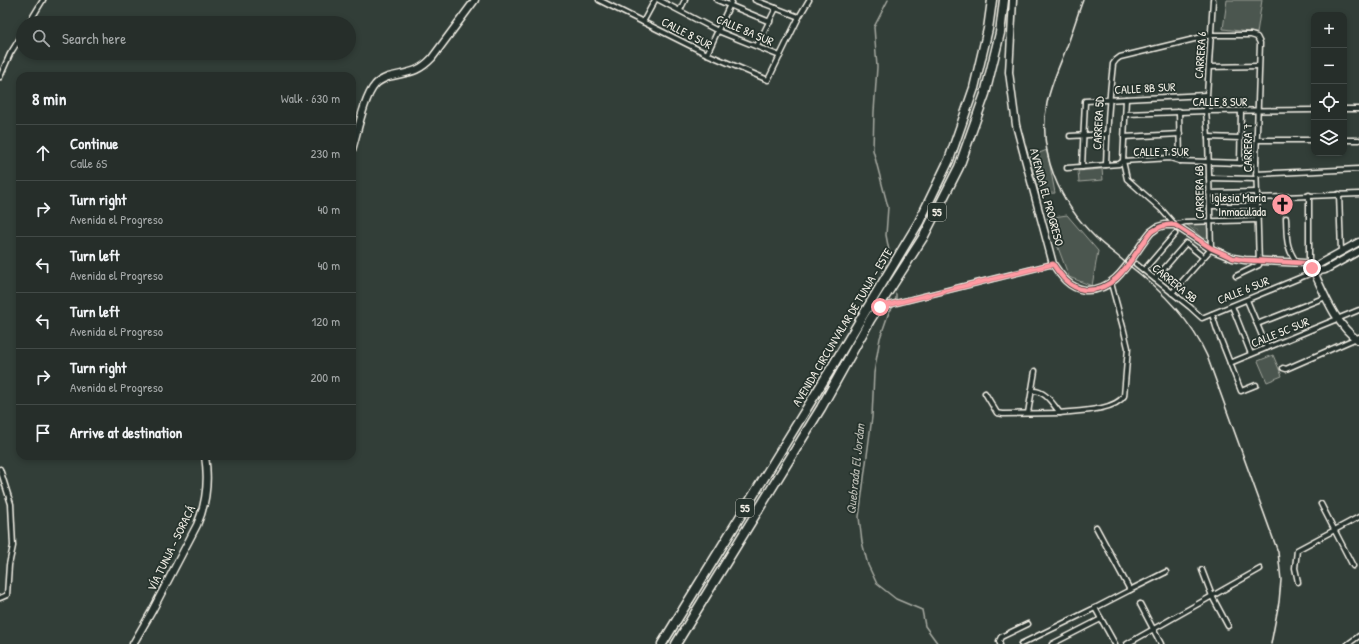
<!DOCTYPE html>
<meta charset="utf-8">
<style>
body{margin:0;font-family:"Patrick Hand",sans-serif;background:#2e3632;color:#f1f3f6}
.controls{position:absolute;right:12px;top:12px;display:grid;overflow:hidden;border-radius:8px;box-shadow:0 2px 6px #0003}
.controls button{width:36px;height:36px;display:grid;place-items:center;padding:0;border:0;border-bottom:1px solid #424a47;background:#262e2a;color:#f1f3f6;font:20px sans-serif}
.stop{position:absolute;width:12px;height:12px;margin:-9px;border:3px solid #ff9aa2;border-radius:50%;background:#fff}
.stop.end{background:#ff9aa2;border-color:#fff;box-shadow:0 1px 4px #0008}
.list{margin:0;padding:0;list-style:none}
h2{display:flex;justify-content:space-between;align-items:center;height:52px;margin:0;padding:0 16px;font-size:17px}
h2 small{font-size:13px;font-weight:400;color:#a4a8a8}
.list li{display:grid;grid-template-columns:26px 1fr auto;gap:12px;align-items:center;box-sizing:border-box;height:56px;padding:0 16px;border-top:1px solid #424a47}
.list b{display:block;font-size:15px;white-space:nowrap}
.list p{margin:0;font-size:13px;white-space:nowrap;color:#a4a8a8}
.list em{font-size:13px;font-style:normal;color:#a4a8a8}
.icon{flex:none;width:22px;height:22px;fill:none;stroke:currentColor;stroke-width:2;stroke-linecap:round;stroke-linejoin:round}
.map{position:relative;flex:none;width:1359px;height:644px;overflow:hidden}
.search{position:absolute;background:#262e2a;box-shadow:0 2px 6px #0003;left:16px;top:16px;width:340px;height:44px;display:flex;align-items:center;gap:10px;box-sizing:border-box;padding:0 14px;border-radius:22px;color:#a4a8a8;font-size:15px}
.panel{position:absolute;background:#262e2a;box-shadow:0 2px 6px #0003;left:16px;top:72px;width:340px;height:388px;border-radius:12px}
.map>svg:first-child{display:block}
.grass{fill:#4c564f;stroke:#a0a49c}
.park{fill:url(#park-crowns);stroke:#a0a49c}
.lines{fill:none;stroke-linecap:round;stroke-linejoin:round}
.stream{stroke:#a6a9a1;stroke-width:1.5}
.street-casing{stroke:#f4f1e8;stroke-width:7}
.secondary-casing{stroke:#f4f1e8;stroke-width:9}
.highway-casing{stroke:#f4f1e8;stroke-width:11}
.street{stroke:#26332d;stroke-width:4}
.secondary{stroke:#26332d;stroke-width:6}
.highway{stroke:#26332d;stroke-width:8}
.rail{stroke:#f4f1e8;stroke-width:1.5}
.route{stroke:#ff9aa2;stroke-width:5}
.labels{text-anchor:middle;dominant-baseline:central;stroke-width:3.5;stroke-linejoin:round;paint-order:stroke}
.shield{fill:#26332d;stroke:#b6b8b0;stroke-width:1}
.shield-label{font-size:11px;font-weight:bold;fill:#f4f1e8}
.street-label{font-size:12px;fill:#f4f1e8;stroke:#26332d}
.poi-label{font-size:12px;fill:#f4f1e8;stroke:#26332d;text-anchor:end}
.water-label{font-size:13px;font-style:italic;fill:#babbb3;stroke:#26332d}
</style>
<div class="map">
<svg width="1359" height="644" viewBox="0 0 1359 644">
<defs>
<pattern id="park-crowns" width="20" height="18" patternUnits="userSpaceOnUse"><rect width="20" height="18" fill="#4c564f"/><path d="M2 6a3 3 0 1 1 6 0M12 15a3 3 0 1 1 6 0" fill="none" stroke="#666f68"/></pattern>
</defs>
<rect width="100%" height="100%" fill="#323e38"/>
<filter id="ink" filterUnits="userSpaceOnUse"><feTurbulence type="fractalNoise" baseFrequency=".025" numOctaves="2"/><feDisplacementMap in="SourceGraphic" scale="8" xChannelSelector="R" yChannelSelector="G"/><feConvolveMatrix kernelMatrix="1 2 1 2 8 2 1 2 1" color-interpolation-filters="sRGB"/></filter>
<g filter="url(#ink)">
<!-- grass -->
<g class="grass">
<path d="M1227,0H1262L1257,33L1223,29Z"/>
<path d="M1047,150L1055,193L1039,194L1029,157Z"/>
<path d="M1102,169L1103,180L1079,182L1078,171Z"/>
<path d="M1067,215L1098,251L1092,286L1069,277L1047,218Z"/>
<path d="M1273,355L1282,376L1267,382L1258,361Z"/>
</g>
<!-- park -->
<path class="park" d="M1186,224H1207L1208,243Z"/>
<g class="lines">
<!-- stream -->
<g class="stream">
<path d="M885,267L889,251L886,235L888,207L873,150L874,112L877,67L874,27L888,0"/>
<path d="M896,294V301"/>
<path d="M893,307L889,312L880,338L874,373L872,417L859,517L862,542L868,565L877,584L896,599L922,610L925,626L938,644"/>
</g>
<defs>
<g id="street">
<path d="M599,0L707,54L768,80L799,17L809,0"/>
<path d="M659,0L718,31L780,56"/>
<path d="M717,0L770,22"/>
<path d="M755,0L799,17"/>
<path d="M680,10L685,0"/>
<path d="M643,22L655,0"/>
<path d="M29,23L43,0"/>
<path d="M757,46L776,8"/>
<path d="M707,54L732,0"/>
<path d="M1209,67L1258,66"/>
<path d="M0,77L10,54L23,33"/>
<path d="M1126,99L1123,161L1127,179L1161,209L1175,225L1185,222L1257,220"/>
<path d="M1344,109H1359"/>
<path d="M1179,111L1180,161"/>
<path d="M1126,114L1206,111L1314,110"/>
<path d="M1070,136L1107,134"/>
<path d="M1124,137L1180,134"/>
<path d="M1208,137L1240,138"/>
<path d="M1257,140H1314"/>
<path d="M1344,140H1359"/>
<path d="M1240,163L1241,111"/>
<path d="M1106,165C1107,131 1109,98 1113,64L1116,60L1120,57L1211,35H1251L1257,37L1260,43L1256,161L1259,265L1236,276"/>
<path d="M1082,167L1085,101L1206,95"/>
<path d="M1067,168L1119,164L1123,161L1170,158L1180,161L1209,162L1240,163L1256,161"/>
<path d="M1256,174L1359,169"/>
<path d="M1209,178L1256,179"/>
<path d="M1209,193L1256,192"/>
<path d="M1339,194L1341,251"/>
<path d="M1309,195V266"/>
<path d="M1256,198L1359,194"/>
<path d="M1210,206H1257"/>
<path d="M1286,218C1287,237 1285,246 1297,263"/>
<path d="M1136,264L1190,307L1202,318L1314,272"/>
<path d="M1144,270L1175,234"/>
<path d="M1155,279L1186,243L1203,257"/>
<path d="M1172,293L1211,249L1208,137L1206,111L1213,0"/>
<path d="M1247,300L1267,348"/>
<path d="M1232,306L1251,354"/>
<path d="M880,307L1053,264"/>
<path d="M1212,314L1217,330L1241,391L1256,385"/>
<path d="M1257,324L1326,297"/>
<path d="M1230,363L1359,310"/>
<path d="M1283,368L1286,369L1359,337"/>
<path d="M1032,391C1045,390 1052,403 1060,413C1078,411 1114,411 1124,396L1128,348L1124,331L1111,283"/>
<path d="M985,393L997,413L1003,414L1060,413"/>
<path d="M1028,413L1035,371"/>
<path d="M0,469L11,504L13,546L9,565L7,595L0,598"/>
<path d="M1321,504L1353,566"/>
<path d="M1096,527L1130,590L1095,608L1115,644"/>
<path d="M1202,570L1212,596L1228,626"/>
<path d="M1298,582L1295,568L1297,550L1359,517"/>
<path d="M1130,590L1166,572"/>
<path d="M1140,604L1161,644"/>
<path d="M1000,644L999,641L1001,637L1028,624"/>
<path d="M1021,644L1095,608"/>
<path d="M1052,644L1101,619"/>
<path d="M1127,644L1260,569"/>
<path d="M1348,644L1359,636"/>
</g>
<g id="secondary">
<path d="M1013,0L1009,72L1016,125L1053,264C1061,276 1069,288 1085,290C1119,292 1132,254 1151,232L1158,227L1165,225H1175L1211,249L1233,258L1245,260L1304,263L1309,266L1314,272C1325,296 1336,325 1359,341"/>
<path d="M352,150C357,134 364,97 375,85C378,81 383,79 388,77C407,72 417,74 432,58L475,0"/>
<path d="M1314,272L1319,264L1359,242"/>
<path d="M1314,272L1325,270L1359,251"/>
<path d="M133,644L152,611L197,525C207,502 209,481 205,456"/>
</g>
<g id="highway">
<path d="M662,644L829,372L919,222L949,160L974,88L988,29L992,0"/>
<path d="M676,644L821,408L870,320L924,236L959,167L985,94L1000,33L1004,0"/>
</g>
</defs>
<!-- street casing -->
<use href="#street" class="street-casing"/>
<!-- secondary casing -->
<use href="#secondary" class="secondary-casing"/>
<!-- highway casing -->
<use href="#highway" class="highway-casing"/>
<!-- street -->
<use href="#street" class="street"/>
<!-- secondary -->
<use href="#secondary" class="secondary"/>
<!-- highway -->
<use href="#highway" class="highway"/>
<!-- rail -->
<path class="rail" d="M1083,0C1077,16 1072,33 1066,49C1059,67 1051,84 1047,103C1037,154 1060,203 1096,238C1105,247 1116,254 1126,263C1159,288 1190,318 1207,356L1278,552L1281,580L1279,602L1271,644"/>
</g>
</g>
<g class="lines" filter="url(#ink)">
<!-- route -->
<path class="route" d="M880,307L1053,264C1061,276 1069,288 1085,290C1119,292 1133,254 1151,232C1159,227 1165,224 1175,225L1211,248L1233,258L1245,260L1304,263L1312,268"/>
</g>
<!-- icons -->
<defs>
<symbol id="church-disc" viewBox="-11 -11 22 22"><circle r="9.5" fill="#ff9aa2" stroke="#26332d"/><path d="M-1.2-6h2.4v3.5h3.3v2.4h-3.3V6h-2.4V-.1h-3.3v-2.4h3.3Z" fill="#111"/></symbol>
</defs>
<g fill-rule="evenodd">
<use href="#church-disc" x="1270" y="192" width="25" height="25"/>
</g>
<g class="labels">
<!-- shield labels -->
<g class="shield">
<rect x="928" y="203" width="18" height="18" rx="3"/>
<rect x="736" y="499" width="18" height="18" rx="3"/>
</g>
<g class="shield-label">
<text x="937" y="212">55</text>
<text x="745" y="508">55</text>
</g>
<!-- street labels -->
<g class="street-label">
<text transform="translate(745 30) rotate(23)">CALLE 8A SUR</text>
<text transform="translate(687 33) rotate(27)">CALLE 8 SUR</text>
<text transform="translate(1200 55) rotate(-86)">CARRERA 6</text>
<text transform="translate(1145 88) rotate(-3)">CALLE 8B SUR</text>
<text x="1220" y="101">CALLE 8 SUR</text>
<text transform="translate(1098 123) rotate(-87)">CARRERA 5D</text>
<text transform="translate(1247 148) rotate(-90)">CARRERA 7</text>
<text x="1161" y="151">CALLE 7 SUR</text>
<text transform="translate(1199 192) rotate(-91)">CARRERA 6B</text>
<text transform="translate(1047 197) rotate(75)">AVENIDA EL PROGRESO</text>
<text transform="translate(1175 283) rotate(39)">CARRERA 5B</text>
<text transform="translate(1243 290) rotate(-22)">CALLE 6 SUR</text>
<text transform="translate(842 327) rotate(-59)">AVENIDA CIRCUNVALAR DE TUNJA - ESTE</text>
<text transform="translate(1280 332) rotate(-22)">CALLE 5C SUR</text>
<text transform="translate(171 548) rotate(-64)">VÍA TUNJA - SORACÁ</text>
</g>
<!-- poi labels -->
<g class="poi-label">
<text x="1266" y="197">Iglesia Maria<tspan x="1266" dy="14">Inmaculada</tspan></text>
</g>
<!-- water labels -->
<g class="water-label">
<text transform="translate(855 469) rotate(-84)">Quebrada El Jordan</text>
</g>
</g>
</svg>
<div class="controls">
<button>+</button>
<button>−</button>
<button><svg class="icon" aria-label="locate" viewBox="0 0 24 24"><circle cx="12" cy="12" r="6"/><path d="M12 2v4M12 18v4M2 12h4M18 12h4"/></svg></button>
<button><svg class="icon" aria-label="layers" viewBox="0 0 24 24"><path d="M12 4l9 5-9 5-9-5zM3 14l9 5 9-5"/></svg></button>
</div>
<div class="stop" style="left:880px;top:307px"></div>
<div class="stop end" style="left:1312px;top:268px"></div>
<div class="search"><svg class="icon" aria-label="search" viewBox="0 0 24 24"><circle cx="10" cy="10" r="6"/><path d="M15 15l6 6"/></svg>Search here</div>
<section class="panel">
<h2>8 min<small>Walk · 630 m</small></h2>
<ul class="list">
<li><svg class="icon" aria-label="ahead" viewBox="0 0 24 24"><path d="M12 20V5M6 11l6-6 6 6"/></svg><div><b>Continue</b><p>Calle 6S</p></div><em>230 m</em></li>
<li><svg class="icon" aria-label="right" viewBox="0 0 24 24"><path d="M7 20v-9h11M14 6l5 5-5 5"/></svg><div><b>Turn right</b><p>Avenida el Progreso</p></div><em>40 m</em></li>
<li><svg class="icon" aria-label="left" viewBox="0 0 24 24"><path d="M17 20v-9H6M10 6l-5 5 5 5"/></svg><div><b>Turn left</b><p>Avenida el Progreso</p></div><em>40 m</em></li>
<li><svg class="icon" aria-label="left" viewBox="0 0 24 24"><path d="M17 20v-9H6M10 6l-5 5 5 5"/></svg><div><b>Turn left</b><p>Avenida el Progreso</p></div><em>120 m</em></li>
<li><svg class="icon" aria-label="right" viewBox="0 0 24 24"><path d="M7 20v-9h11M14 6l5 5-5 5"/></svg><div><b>Turn right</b><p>Avenida el Progreso</p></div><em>200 m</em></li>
<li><svg class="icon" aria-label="arrive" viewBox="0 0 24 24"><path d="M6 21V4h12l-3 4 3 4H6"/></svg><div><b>Arrive at destination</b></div></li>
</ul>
</section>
</div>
